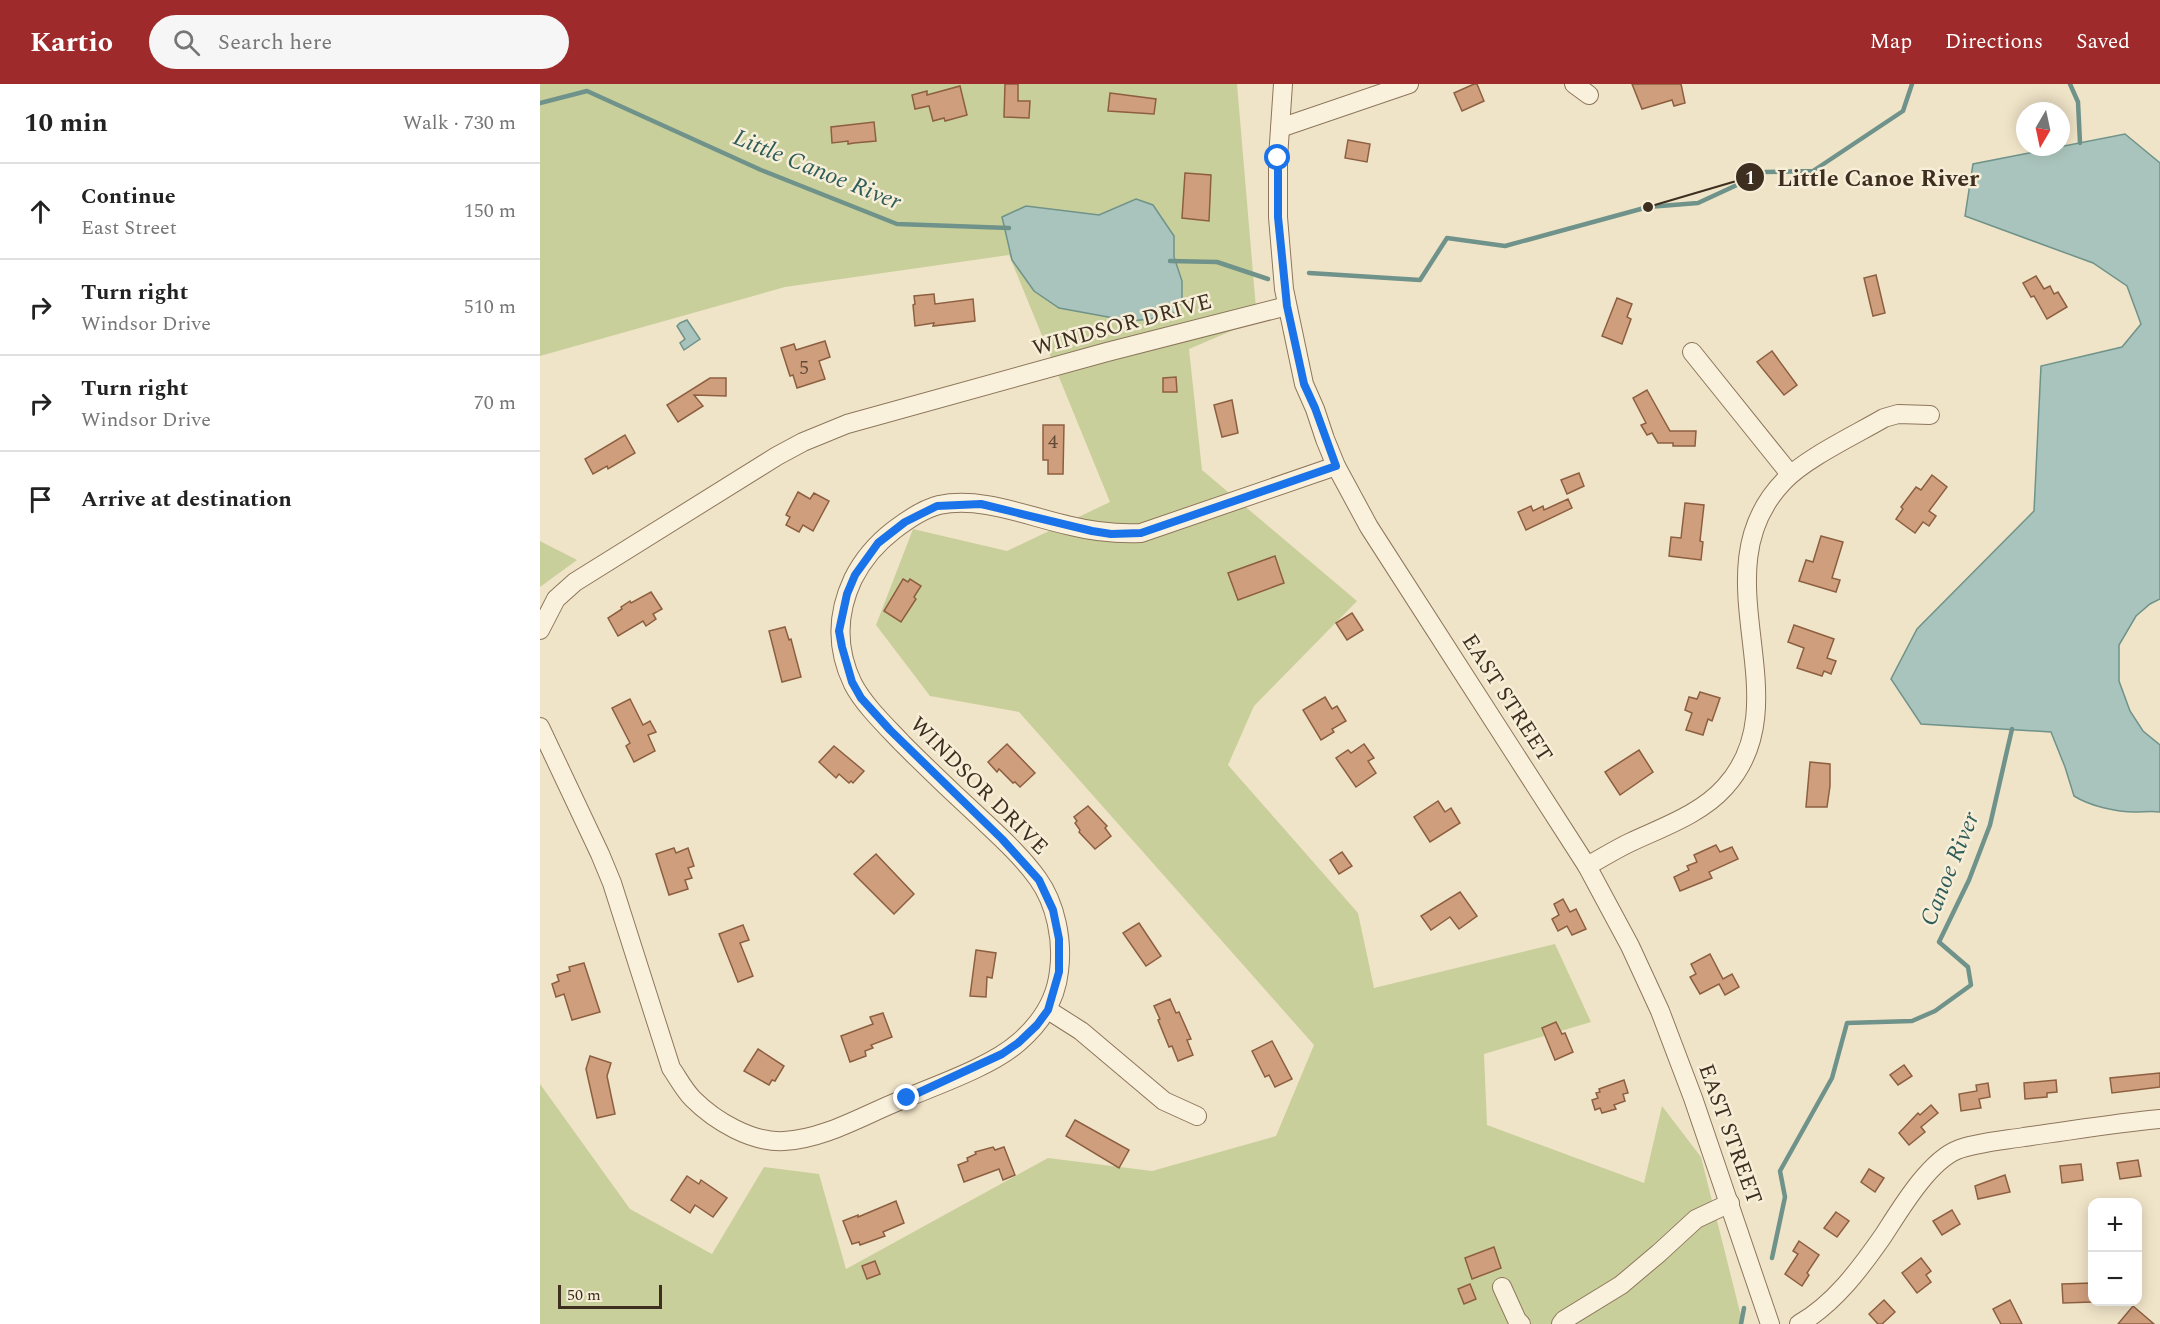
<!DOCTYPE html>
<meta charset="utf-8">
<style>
body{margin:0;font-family:Spectral,serif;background:#f6f6f6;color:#222}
.controls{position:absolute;right:18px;bottom:18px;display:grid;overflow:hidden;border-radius:12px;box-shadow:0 3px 15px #0003}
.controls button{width:54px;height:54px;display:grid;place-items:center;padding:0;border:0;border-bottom:2px solid #e0e0e0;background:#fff;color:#222;font:30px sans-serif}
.compass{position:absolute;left:1476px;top:18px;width:54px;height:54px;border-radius:50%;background:#fff;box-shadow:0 3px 15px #0003;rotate:189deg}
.scale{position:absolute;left:18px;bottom:15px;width:104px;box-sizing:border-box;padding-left:6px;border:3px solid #3d2e20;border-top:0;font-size:16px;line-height:21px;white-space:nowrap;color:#3d2e20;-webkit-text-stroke:4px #f7eed8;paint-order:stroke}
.stop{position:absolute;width:18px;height:18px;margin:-14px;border:4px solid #1a73e8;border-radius:50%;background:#fff}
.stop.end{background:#1a73e8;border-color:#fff;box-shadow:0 2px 6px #0008}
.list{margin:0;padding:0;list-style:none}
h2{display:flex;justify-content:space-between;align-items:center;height:78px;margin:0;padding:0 24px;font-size:26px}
h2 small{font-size:20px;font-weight:400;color:#767676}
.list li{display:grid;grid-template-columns:39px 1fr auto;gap:18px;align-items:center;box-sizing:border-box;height:96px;padding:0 24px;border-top:2px solid #e0e0e0}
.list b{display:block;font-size:22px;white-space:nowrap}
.list p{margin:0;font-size:20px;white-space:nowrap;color:#767676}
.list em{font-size:20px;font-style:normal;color:#767676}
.icon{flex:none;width:33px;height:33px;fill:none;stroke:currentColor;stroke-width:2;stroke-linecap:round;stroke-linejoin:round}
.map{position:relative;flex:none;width:1620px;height:1240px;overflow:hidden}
header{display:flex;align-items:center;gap:36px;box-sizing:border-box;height:84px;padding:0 30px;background:#9e2a2b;color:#fff}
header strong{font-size:28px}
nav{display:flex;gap:33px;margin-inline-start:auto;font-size:21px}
.search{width:420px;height:54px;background:#f6f6f6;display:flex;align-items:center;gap:15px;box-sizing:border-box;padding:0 21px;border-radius:33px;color:#767676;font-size:22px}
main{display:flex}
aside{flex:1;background:#fff}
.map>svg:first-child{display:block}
.green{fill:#c9cf9b}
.water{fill:#a9c4bc;stroke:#6f938a;stroke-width:1.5}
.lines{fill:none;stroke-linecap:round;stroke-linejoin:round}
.stream{stroke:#6f938a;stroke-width:4.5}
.building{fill:#cf9f7d;stroke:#8d5f41;stroke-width:1.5}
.minor-casing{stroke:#8d765c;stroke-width:20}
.minor{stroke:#faf1dc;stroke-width:18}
.route{stroke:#1a73e8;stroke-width:8}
.labels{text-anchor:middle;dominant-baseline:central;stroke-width:5;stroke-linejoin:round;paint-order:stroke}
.number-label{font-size:20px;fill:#624a37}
.street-label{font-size:22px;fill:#3d2e20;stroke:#f7eed8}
.water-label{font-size:24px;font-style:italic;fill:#2f5d5a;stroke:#f7eed8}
.leader{fill:none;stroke:#3d2e20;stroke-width:2}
.callout-dot{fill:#3d2e20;stroke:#f7eed8;stroke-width:2}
.mark-label{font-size:18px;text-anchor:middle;font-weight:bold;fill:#fff}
.callout-label{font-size:24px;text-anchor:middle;font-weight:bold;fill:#3d2e20;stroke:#f7eed8;stroke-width:5;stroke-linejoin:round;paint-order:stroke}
</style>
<header>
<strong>Kartio</strong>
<div class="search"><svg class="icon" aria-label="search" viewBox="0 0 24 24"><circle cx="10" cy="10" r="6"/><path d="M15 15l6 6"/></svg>Search here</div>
<nav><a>Map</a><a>Directions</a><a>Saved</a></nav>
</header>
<main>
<aside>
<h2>10 min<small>Walk · 730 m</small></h2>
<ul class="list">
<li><svg class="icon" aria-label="ahead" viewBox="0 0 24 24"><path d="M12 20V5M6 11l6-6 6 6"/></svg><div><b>Continue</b><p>East Street</p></div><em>150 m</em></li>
<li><svg class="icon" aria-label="right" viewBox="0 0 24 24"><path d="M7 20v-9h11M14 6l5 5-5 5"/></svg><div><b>Turn right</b><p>Windsor Drive</p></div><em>510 m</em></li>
<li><svg class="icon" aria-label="right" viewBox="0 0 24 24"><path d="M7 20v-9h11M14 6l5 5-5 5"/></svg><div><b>Turn right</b><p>Windsor Drive</p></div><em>70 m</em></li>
<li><svg class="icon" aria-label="arrive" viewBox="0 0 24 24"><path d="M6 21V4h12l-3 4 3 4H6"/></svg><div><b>Arrive at destination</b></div></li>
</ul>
</aside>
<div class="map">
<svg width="1620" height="1240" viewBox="0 0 1620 1240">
<rect width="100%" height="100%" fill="#f0e4c8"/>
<!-- green -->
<g class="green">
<path d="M0,0H697L717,236L649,265L662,386L817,517L714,622L688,681L818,829L834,904L1015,860L1051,938L944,970L947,1041L1104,1099L1122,1022L1161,1073L1203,1240H0V1000L90,1125L172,1170L224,1083L279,1090L306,1185L508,1074L612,1087L736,1052L774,961L479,628L390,612L336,541L373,445L467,467L570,418L469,171L245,203L0,272Z"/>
<path d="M0,457L37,476L0,503Z"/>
</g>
<!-- water -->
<g class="water">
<path d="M1585,50L1620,79V515L1610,520L1596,532L1579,561V597L1590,627L1603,647L1620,661V728C1611,727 1604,728 1595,728C1576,728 1550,722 1534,712L1525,683L1511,648L1381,640L1351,595L1377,545L1494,427L1501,282L1582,263L1601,240L1587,202L1553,179L1425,132L1433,80Z"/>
<path d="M596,115L613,121L634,152V173L642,197V214L637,228L611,235L590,237L519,224L494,207L472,176L462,133L486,122L559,131Z"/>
<path d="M147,236L160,255L144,266L140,259L145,255L137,242L140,239Z"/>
</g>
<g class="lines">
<!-- stream -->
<g class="stream">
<path d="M1530,0L1538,18L1540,59"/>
<path d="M0,19L47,7L221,86L357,140L469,144"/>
<path d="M630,177L677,178L728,195"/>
<path d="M769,189L880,196L907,154L965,162L1108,123L1158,119L1225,88L1273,87L1363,27L1372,0"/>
<path d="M1232,1174L1245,1113L1240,1087L1292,994L1307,939L1372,937L1395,927L1431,901L1428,883L1399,858L1429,796L1450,741L1472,645"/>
<path d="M1201,1240L1204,1224"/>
</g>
</g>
<!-- building -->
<g class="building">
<path d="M465,0H478V17H490L489,34L464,33Z"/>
<path d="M934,0H937L944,17L922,27L914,9Z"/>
<path d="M1092,0H1141L1145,19L1134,22L1132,16L1102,25Z"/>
<path d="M420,2L427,31L405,37L404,34L393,37L389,22L375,25L372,11L387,7V11Z"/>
<path d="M570,9L616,15L614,30L568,27Z"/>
<path d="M334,38L336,57L314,59L308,60V57L292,59L291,43Z"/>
<path d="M808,56L830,60L827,78L805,74Z"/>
<path d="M645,89L671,91L669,137L642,134Z"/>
<path d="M1336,191L1345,229L1333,232L1324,194Z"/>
<path d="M1496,192L1504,205L1510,202L1514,210L1518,208L1527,223L1507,235L1494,212L1491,213L1483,199Z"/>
<path d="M394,210L395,220L433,215L435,237L393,242L394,239L375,242L373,221L375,220L374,212Z"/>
<path d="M1077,214L1092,220L1087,233L1091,235L1082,260L1062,252Z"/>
<path d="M285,257L290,273L279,277L285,295L257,304L253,291L250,292L241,264L254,260L256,266Z"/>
<path d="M1232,267L1257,301L1244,311L1217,278Z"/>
<path d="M636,293L637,308H623V294Z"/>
<path d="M170,294H186V312L154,311L163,322L138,338L127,321Z"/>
<path d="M1107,306L1130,347H1156L1155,362H1133V359H1118L1112,349L1107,351L1101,341L1106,339L1093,314Z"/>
<path d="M692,316L698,349L682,353L674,321Z"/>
<path d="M503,341H524L523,390H508V376H503Z"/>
<path d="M85,351L95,369L68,385L67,382L53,390L45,375Z"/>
<path d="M1039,389L1044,402L1027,410L1021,396Z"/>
<path d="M1392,391L1407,403L1389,427L1396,432L1389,442L1383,438L1375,449L1356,435L1363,425L1361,423L1376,403L1381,406Z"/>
<path d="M258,408L270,415L274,409L289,417L273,447L263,441L259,448L246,441L250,433L246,431Z"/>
<path d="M1028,415L1032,424L986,446L978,428L991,422L993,427L1003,422L1004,426Z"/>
<path d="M1145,419L1164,421L1160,457L1163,458L1161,476L1129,472L1131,453L1141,454Z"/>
<path d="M1281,452L1303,458L1292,494L1300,496L1296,508L1259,497L1266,476L1273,478Z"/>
<path d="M735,472L744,499L698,516L688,489Z"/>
<path d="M363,495L368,498L370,495L381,502L374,513L376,515L361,538L344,527Z"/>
<path d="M111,508L122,525L113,530L116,535L106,542L103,537L78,552L68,534L82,525L81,523L90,517L91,519Z"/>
<path d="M812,529L823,546L807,556L796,539Z"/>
<path d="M1254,541L1294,555L1287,574L1296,577L1291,590L1284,587L1282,592L1257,584L1264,564L1248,558Z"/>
<path d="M245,543L249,556L251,555L261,593L242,598L229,547Z"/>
<path d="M1160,608L1180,614L1172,637L1168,635L1163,651L1146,646L1152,629L1145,626L1149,613L1157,615Z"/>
<path d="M785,613L792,625L797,622L806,637L792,645L794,648L781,656L763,626Z"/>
<path d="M90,615L103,641L110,637L116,648L108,651L115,667L94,678L86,662L90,659L72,624Z"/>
<path d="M467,660L495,689L480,703L475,698L473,699L459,685L457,688L448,678Z"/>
<path d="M824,660L834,674L828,677L836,689L816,703L796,674L808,666L811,669Z"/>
<path d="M294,662L324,687L313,699L311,697L309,699L299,690L296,694L279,678Z"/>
<path d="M1099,666L1113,688L1080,711L1065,688Z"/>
<path d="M1270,678L1290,680V702L1287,723H1266Z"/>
<path d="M898,717L905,728L911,724L920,739L890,758L874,733Z"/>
<path d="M548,722L567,742L565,744L571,752L555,765L539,748L540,746L535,739L537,737L534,733Z"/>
<path d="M1176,761L1180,768L1192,763L1198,775L1169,788L1172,794L1140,807L1134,793L1149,786L1147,782L1157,778L1154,771Z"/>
<path d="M134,764L136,769L148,764L154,782L148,784L152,794L145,796L148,805L129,811L116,770Z"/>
<path d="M802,768L812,782L799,790L790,776Z"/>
<path d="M336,770L374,810L354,830L314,790Z"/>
<path d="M920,808L937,832L919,845L910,833L891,846L881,832Z"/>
<path d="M1023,815L1030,828L1036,825L1046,845L1032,851L1027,842L1018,847L1012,835L1019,831L1014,820Z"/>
<path d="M599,839L621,872L606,882L583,849Z"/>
<path d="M203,841L209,856L200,859L213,892L198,898L179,850Z"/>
<path d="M436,866L456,869L452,894L447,893L446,913L430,912Z"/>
<path d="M1170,870L1183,895L1192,890L1199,903L1185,911L1179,900L1160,910L1150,893L1156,890L1151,880Z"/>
<path d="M44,879L60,928L32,936L24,910L16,913L12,900L19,897L17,891L30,887L29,883Z"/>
<path d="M630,915L636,929L639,928L651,955L647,956L653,971L638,977L632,962L629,963L618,936L620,935L614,922Z"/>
<path d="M343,929L352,953L331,961L333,964L325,967L326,972L310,978L301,952L333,940L330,933Z"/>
<path d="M1016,938L1022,950L1025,949L1033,968L1015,976L1002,944Z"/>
<path d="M732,957L752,995L735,1003L729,991L725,993L712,967Z"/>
<path d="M218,965L244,982L235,997L232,996L229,1001L204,987Z"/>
<path d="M50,972L71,979L67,992L75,1030L57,1034L46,985Z"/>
<path d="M1364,981L1372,992L1358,1001L1350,991Z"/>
<path d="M1620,989V1003L1572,1009L1570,994Z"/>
<path d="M1084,996L1088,1009L1083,1010L1085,1017L1074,1021L1076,1025L1062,1029L1060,1024L1055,1026L1052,1016L1058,1014L1056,1009L1060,1008L1059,1005Z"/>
<path d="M1516,996L1517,1008L1507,1009V1013L1485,1015L1484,999Z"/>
<path d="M1448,999L1450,1013L1439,1015L1441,1024L1421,1027L1419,1010L1437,1007L1436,1001Z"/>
<path d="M1391,1021L1398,1029L1381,1043L1385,1048L1369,1061L1359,1049L1378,1029L1380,1031Z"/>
<path d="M535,1036L589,1066L579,1084L526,1052Z"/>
<path d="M453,1063L455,1066L464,1063L475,1091L463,1096L459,1085L424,1098L418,1081L428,1077L427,1074L436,1070L435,1068Z"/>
<path d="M1598,1076L1601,1092L1580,1095L1577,1079Z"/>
<path d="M1541,1080L1543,1096L1522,1099L1520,1082Z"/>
<path d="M1329,1085L1344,1094L1335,1108L1321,1098Z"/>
<path d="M1465,1091L1470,1108L1438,1115L1435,1102Z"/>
<path d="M147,1092L159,1100L161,1096L187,1114L173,1133L155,1121L150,1129L131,1116Z"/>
<path d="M356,1117L364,1139L343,1148L345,1152L320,1161L319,1158L312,1160L303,1137L318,1131V1133Z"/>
<path d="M1412,1126L1420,1140L1402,1151L1393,1137Z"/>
<path d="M1296,1128L1309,1137L1297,1153L1284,1144Z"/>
<path d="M1259,1157L1279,1171L1267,1189L1269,1191L1262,1202L1245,1190L1258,1170L1253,1167Z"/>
<path d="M954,1163L961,1184L932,1195L925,1174Z"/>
<path d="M1381,1174L1391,1187L1386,1191L1391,1198L1377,1209L1362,1189Z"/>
<path d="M335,1177L340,1190L327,1195L322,1182Z"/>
<path d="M1552,1199V1218L1523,1219L1522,1200Z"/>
<path d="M930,1200L936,1215L924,1220L918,1205Z"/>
<path d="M1344,1216L1355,1228L1342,1240H1338L1329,1230Z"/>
<path d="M1470,1216L1482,1240H1461L1453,1225Z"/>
<path d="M1593,1222L1614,1240H1578Z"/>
</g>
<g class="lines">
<defs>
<g id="minor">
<path d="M743,0L738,74V133L744,205L764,300L775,325L785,355L796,382L829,443L1047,782L1090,862L1120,927L1153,1014L1230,1240"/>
<path d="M1034,0L1049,11"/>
<path d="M740,44L869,0"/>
<path d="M1152,268L1250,390"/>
<path d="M0,546L16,515L35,498L237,372L263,358L307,340L567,268L747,222"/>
<path d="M0,643L60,770L72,799L131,984C138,994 144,1006 153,1015C175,1037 212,1059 244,1057C284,1055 322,1032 359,1017C394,1002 451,983 479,958C501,939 516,916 519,887C523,857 516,820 498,795C481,771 457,750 436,730C411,707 386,683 362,659C345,641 324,621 313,600C296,565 297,529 313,495C323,475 337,459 354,446C367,436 383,425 399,421C442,412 489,433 531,442C555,448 577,450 601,449L796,382"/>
<path d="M1047,782C1062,774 1076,765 1091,758C1123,743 1161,730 1185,703C1265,615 1155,489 1244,397C1266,374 1315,351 1344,334L1358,330L1390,331"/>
<path d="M508,926L541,947L624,1017L657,1032"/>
<path d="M962,1203L977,1236L981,1240"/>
<path d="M1021,1240L1024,1236L1081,1201L1119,1169L1156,1135L1190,1119"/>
<path d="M1259,1240C1294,1220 1320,1185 1343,1152C1360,1126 1388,1078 1417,1066C1433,1059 1466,1056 1484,1053C1529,1047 1575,1039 1620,1035"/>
</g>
</defs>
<!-- minor casing -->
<use href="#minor" class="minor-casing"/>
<!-- minor -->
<use href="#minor" class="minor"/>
</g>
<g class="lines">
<!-- route -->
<path class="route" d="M367,1014L462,970L478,959L497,941L508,926L519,888V855L513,826L499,796L462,755L350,646L321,614L312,598L302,563L299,547L307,510L315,491L338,459L365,438L397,422L441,420L552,447L571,450L601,449L796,382L775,324L764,300L747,222L738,133V74"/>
</g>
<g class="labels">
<!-- number labels -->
<g class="number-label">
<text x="264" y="284">5</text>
<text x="513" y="358">4</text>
</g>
<!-- street labels -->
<g class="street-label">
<text transform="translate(582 241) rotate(-15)">WINDSOR DRIVE</text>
<text transform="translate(967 614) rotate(57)">EAST STREET</text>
<text transform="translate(439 702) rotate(45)">WINDSOR DRIVE</text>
<text transform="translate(1190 1050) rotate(70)">EAST STREET</text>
</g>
<!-- water labels -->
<g class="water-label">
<text transform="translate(277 86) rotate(22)">Little Canoe River</text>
<text transform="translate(1410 785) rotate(-68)">Canoe River</text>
</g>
</g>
<!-- callouts -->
<path class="leader" d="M1108 123L1210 93"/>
<g class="callout-dot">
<circle cx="1108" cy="123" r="6"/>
<circle cx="1210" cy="93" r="15"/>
</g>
<g class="mark-label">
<text x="1210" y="100">1</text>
</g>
<g class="callout-label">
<text x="1338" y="102">Little Canoe River</text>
</g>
</svg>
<div class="controls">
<button>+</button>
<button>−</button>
</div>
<svg class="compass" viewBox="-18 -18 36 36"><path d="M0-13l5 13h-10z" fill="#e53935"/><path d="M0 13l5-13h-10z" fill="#767676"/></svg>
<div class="scale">50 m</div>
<div class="stop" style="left:738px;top:74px"></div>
<div class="stop end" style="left:367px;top:1014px"></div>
</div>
</main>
